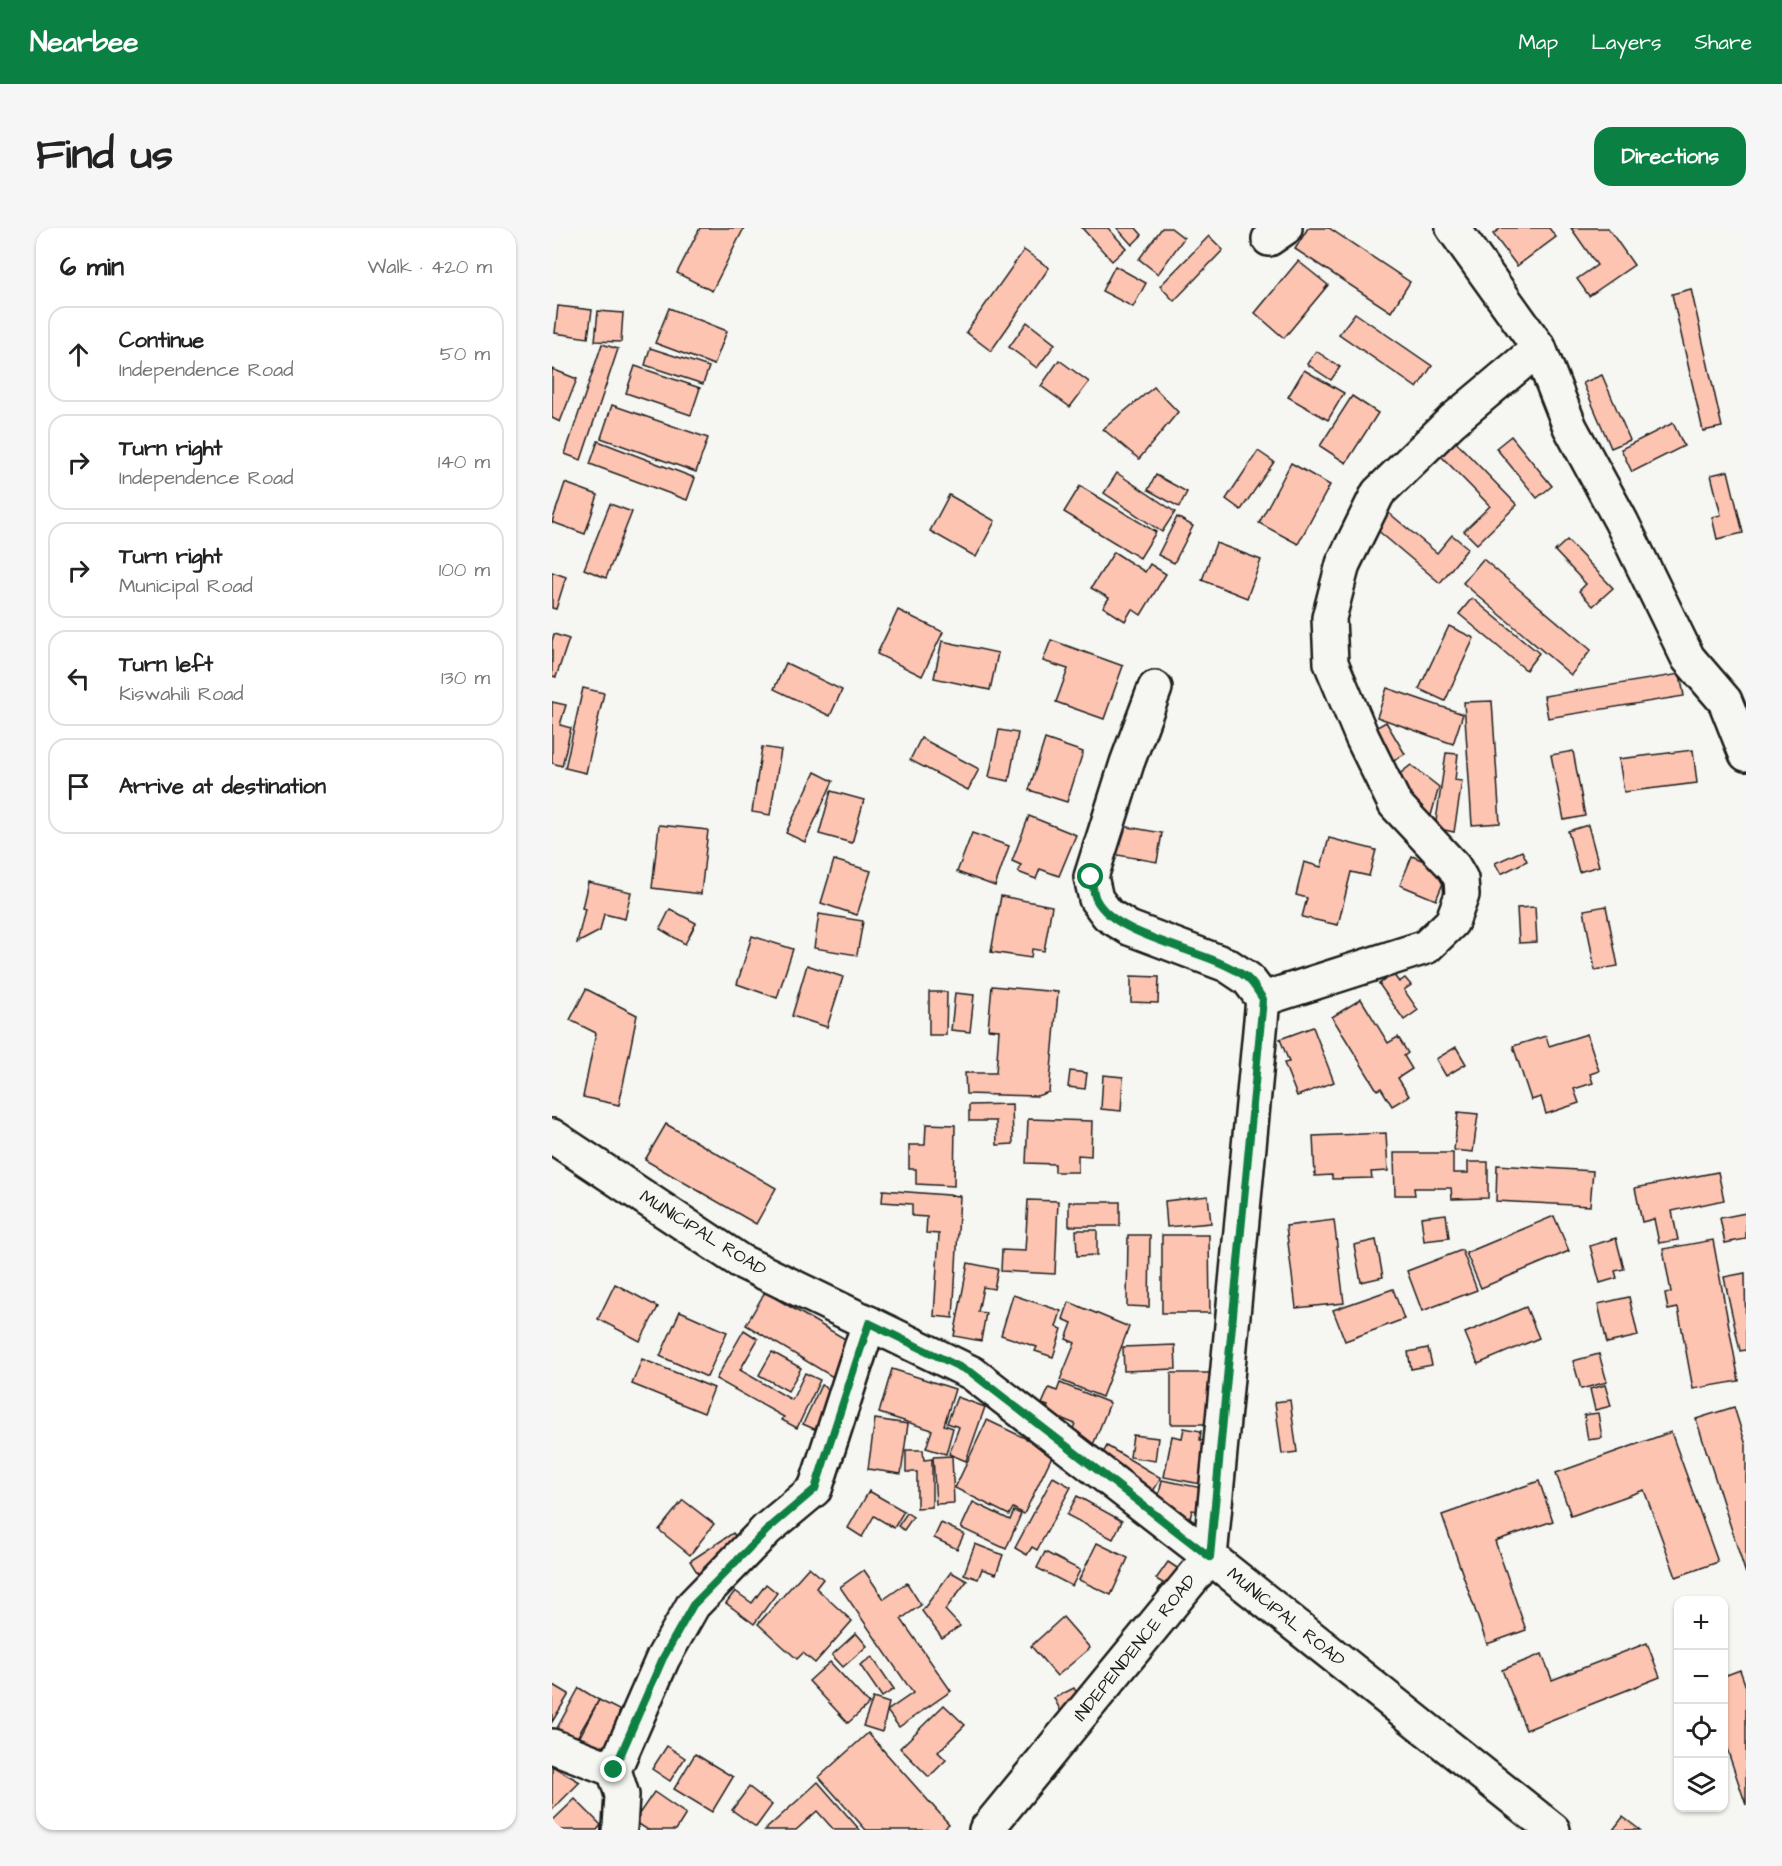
<!DOCTYPE html>
<meta charset="utf-8">
<style>
body{margin:0;font-family:"Architects Daughter",sans-serif;background:#f6f6f6;color:#222}
.controls{position:absolute;right:18px;bottom:18px;display:grid;overflow:hidden;border-radius:12px;box-shadow:0 2px 4px #0004}
.controls button{width:54px;height:54px;display:grid;place-items:center;padding:0;border:0;border-bottom:2px solid #e0e0e0;background:#fff;color:#222;font:30px sans-serif}
.stop{position:absolute;width:18px;height:18px;margin:-14px;border:4px solid #0b8043;border-radius:50%;background:#fff}
.stop.end{background:#0b8043;border-color:#fff;box-shadow:0 2px 6px #0008}
.list{margin:0;padding:0;list-style:none}
h2{display:flex;justify-content:space-between;align-items:center;height:78px;margin:0;padding:0 24px;font-size:26px}
h2 small{font-size:20px;font-weight:400;color:#767676}
.list li{display:grid;grid-template-columns:39px 1fr auto;gap:18px;align-items:center;box-sizing:border-box;height:96px;margin:0 12px 12px;padding:0 12px;border:2px solid #e0e0e0;border-radius:18px}
.list b{display:block;font-size:22px;white-space:nowrap}
.list p{margin:0;font-size:20px;white-space:nowrap;color:#767676}
.list em{font-size:20px;font-style:normal;color:#767676}
.icon{flex:none;width:33px;height:33px;fill:none;stroke:currentColor;stroke-width:2;stroke-linecap:round;stroke-linejoin:round}
.map{position:relative;flex:none;width:1194px;height:1602px;overflow:hidden;border-radius:18px}
header{display:flex;align-items:center;gap:36px;box-sizing:border-box;height:84px;padding:0 30px;background:#0b8043;color:#fff}
header strong{font-size:28px}
nav{display:flex;gap:33px;margin-inline-start:auto;font-size:21px}
.intro{display:flex;align-items:center;justify-content:space-between;box-sizing:border-box;height:144px;padding:0 36px}
h1{margin:0;font-size:42px}
.button{padding:15px 27px;border-radius:18px;background:#0b8043;color:#fff;font-size:21px;font-weight:700}
main{display:flex;gap:36px;padding:0 36px}
aside{flex:1;background:#fff;border-radius:18px;box-shadow:0 2px 4px #0004}
.map>svg:first-child{display:block}
.building{fill:#fdc4b2;stroke:#1c1c1c;stroke-width:1.5}
.lines{fill:none;stroke-linecap:round;stroke-linejoin:round}
.minor-casing{stroke:#1c1c1c;stroke-width:38}
.minor{stroke:#f6f6f2;stroke-width:33}
.route{stroke:#0b8043;stroke-width:8}
.labels{text-anchor:middle;dominant-baseline:central;stroke-width:5;stroke-linejoin:round;paint-order:stroke}
.street-label{font-size:18px;fill:#1c1c1c;stroke:#f6f6f2}
</style>
<header>
<strong>Nearbee</strong>
<nav><a>Map</a><a>Layers</a><a>Share</a></nav>
</header>
<div class="intro"><h1>Find us</h1><a class="button">Directions</a></div>
<main>
<aside>
<h2>6 min<small>Walk · 420 m</small></h2>
<ul class="list">
<li><svg class="icon" aria-label="ahead" viewBox="0 0 24 24"><path d="M12 20V5M6 11l6-6 6 6"/></svg><div><b>Continue</b><p>Independence Road</p></div><em>50 m</em></li>
<li><svg class="icon" aria-label="right" viewBox="0 0 24 24"><path d="M7 20v-9h11M14 6l5 5-5 5"/></svg><div><b>Turn right</b><p>Independence Road</p></div><em>140 m</em></li>
<li><svg class="icon" aria-label="right" viewBox="0 0 24 24"><path d="M7 20v-9h11M14 6l5 5-5 5"/></svg><div><b>Turn right</b><p>Municipal Road</p></div><em>100 m</em></li>
<li><svg class="icon" aria-label="left" viewBox="0 0 24 24"><path d="M17 20v-9H6M10 6l-5 5 5 5"/></svg><div><b>Turn left</b><p>Kiswahili Road</p></div><em>130 m</em></li>
<li><svg class="icon" aria-label="arrive" viewBox="0 0 24 24"><path d="M6 21V4h12l-3 4 3 4H6"/></svg><div><b>Arrive at destination</b></div></li>
</ul>
</aside>
<div class="map">
<svg width="1194" height="1602" viewBox="0 0 1194 1602">
<rect width="100%" height="100%" fill="#f6f6f2"/>
<filter id="ink" filterUnits="userSpaceOnUse"><feTurbulence type="fractalNoise" baseFrequency=".0167" numOctaves="2"/><feDisplacementMap in="SourceGraphic" scale="12" xChannelSelector="R" yChannelSelector="G"/><feConvolveMatrix kernelMatrix="1 2 1 2 8 2 1 2 1" color-interpolation-filters="sRGB"/></filter>
<g filter="url(#ink)">
<!-- building -->
<g class="building">
<path d="M148,0H192L160,63L125,45Z"/>
<path d="M530,0H556L574,20L560,33Z"/>
<path d="M565,0H584L590,7L580,17Z"/>
<path d="M610,0H619L632,10L606,46L587,31Z"/>
<path d="M756,0H777L858,54L839,84L743,21Z"/>
<path d="M949,0H997L1004,9L965,38L941,6Z"/>
<path d="M1019,0H1056L1082,37L1037,68L1025,51L1045,37Z"/>
<path d="M657,8L671,22L622,73L608,58Z"/>
<path d="M472,22L497,40L439,123L414,104Z"/>
<path d="M746,33L776,57L732,110L703,85Z"/>
<path d="M563,38L594,55L581,79L550,63Z"/>
<path d="M1139,61L1170,199L1151,203L1120,66Z"/>
<path d="M6,78L40,82L36,110L3,105Z"/>
<path d="M117,80L175,103L162,137L103,115Z"/>
<path d="M46,83L71,85L69,114L43,113Z"/>
<path d="M803,85L880,138L865,160L787,106Z"/>
<path d="M475,94L503,116L485,140L457,119Z"/>
<path d="M50,116L66,121L29,232L13,226Z"/>
<path d="M98,120L157,139L151,156L93,137Z"/>
<path d="M764,123L788,139L779,152L755,136Z"/>
<path d="M507,132L537,154L518,179L489,158Z"/>
<path d="M83,138L148,160L139,187L74,165Z"/>
<path d="M0,141L25,151L8,194L0,190Z"/>
<path d="M752,142L792,165L776,192L736,169Z"/>
<path d="M1050,147L1078,212L1059,220L1031,155Z"/>
<path d="M602,159L626,184L587,231L551,201Z"/>
<path d="M800,168L826,185L794,235L768,218Z"/>
<path d="M60,177L156,210L144,244L49,210Z"/>
<path d="M1121,195L1132,218L1080,244L1069,221Z"/>
<path d="M959,208L1000,258L985,270L944,220Z"/>
<path d="M902,212L965,277L925,316L912,303L938,278L887,226Z"/>
<path d="M46,213L143,250L135,272L38,236Z"/>
<path d="M706,223L722,234L689,282L674,271Z"/>
<path d="M739,235L778,257L746,316L707,295Z"/>
<path d="M1176,243L1191,305L1165,311L1160,289L1169,287L1159,247Z"/>
<path d="M565,245L623,284L610,304L552,265Z"/>
<path d="M604,247L635,264L627,279L596,262Z"/>
<path d="M13,255L46,267L33,306L0,294Z"/>
<path d="M528,258L604,304L588,330L512,284Z"/>
<path d="M397,267L443,293L424,329L378,303Z"/>
<path d="M58,276L80,284L54,350L32,341Z"/>
<path d="M837,285L885,325L900,307L916,320L888,355L824,301Z"/>
<path d="M625,289L641,298L622,335L606,327Z"/>
<path d="M1015,312L1061,360L1041,378L1027,363L1034,356L1003,323Z"/>
<path d="M664,315L709,332L695,370L650,352Z"/>
<path d="M562,324L593,344L598,336L614,346L589,387L580,381L573,393L551,379L557,370L539,360Z"/>
<path d="M931,331L1039,422L1019,447L911,355Z"/>
<path d="M0,344L14,349L4,381L0,380Z"/>
<path d="M920,370L987,425L974,442L907,386Z"/>
<path d="M346,382L391,404L370,448L325,426Z"/>
<path d="M897,398L922,410L893,473L867,461Z"/>
<path d="M2,406L17,411L4,449L0,448V413Z"/>
<path d="M499,412L571,438L552,491L504,474L516,441L491,433Z"/>
<path d="M390,413L446,425L438,462L382,450Z"/>
<path d="M234,435L290,462L278,488L222,461Z"/>
<path d="M1128,446L1132,468L996,490L992,468Z"/>
<path d="M31,460L52,465L34,545L13,540Z"/>
<path d="M835,460L911,486L901,516L825,489Z"/>
<path d="M940,473L948,595L920,597L912,474Z"/>
<path d="M0,474L14,477L8,497L19,500L10,538L0,535Z"/>
<path d="M834,494L853,526L836,535L818,503Z"/>
<path d="M447,502L466,505L457,553L437,549Z"/>
<path d="M369,510L427,541L416,562L358,532Z"/>
<path d="M493,511L531,524L515,574L477,562Z"/>
<path d="M210,519L229,522L218,587L200,584Z"/>
<path d="M1141,522L1145,555L1072,564L1067,531Z"/>
<path d="M1021,523L1033,588L1012,592L999,527Z"/>
<path d="M894,525L906,526L903,552L910,553L902,604L883,600Z"/>
<path d="M859,537L887,559L878,591L845,548Z"/>
<path d="M263,544L281,553L253,614L234,605Z"/>
<path d="M279,563L312,572L300,615L267,606Z"/>
<path d="M477,588L524,607L507,648L488,641L484,651L466,644L469,637L460,633Z"/>
<path d="M107,597L156,602L149,666L100,660Z"/>
<path d="M565,597L610,605L605,634L560,626Z"/>
<path d="M1036,597L1047,638L1027,644L1016,603Z"/>
<path d="M420,605L457,618L443,658L405,644Z"/>
<path d="M777,610L824,622L817,648L799,644L786,697L750,689L755,670L744,667L752,634L769,639Z"/>
<path d="M970,623L975,633L949,646L943,635Z"/>
<path d="M860,628L896,643L884,672L848,657Z"/>
<path d="M282,632L319,643L305,687L269,675Z"/>
<path d="M36,654L79,664L73,691L52,686L48,703L25,715L33,681L30,680Z"/>
<path d="M449,668L500,678L492,723L480,721L479,730L439,724Z"/>
<path d="M1054,678L1066,738L1043,742L1032,682Z"/>
<path d="M983,679L985,714L967,715L965,680Z"/>
<path d="M118,681L144,695L133,716L108,701Z"/>
<path d="M267,686L311,693L305,727L262,720Z"/>
<path d="M200,708L241,721L225,770L185,756Z"/>
<path d="M255,737L291,749L275,799L240,788Z"/>
<path d="M841,746L847,754L853,750L859,757L852,762L866,782L852,792L827,756Z"/>
<path d="M579,748L607,749L606,775L579,774Z"/>
<path d="M440,758L506,764L497,864L485,868L414,866L413,845H444L447,802L436,801Z"/>
<path d="M34,761L85,787L67,877L31,869L44,805L18,792Z"/>
<path d="M377,764H395L394,807H377Z"/>
<path d="M403,765L422,767L418,804L399,802Z"/>
<path d="M809,771L836,815L846,809L856,825L852,828L860,841L846,850L857,868L840,878L829,860L825,862L780,789Z"/>
<path d="M761,799L782,854L745,868L732,835L737,834L728,811Z"/>
<path d="M1035,806L1047,843L1038,846L1041,855L1022,861L1027,875L994,886L989,869L979,872L961,818L994,808L997,818Z"/>
<path d="M904,819L914,836L894,848L884,831Z"/>
<path d="M518,843L535,845L533,861L516,859Z"/>
<path d="M551,847L571,849L569,883L549,881Z"/>
<path d="M460,876L461,916L445,917L444,893H417V877Z"/>
<path d="M906,884L926,886L921,924L902,922Z"/>
<path d="M476,891L540,893L539,928L526,927V944H503V936L474,935Z"/>
<path d="M114,896L224,960L204,996L93,932Z"/>
<path d="M374,896L403,897L402,958L364,956V941H357V917H373Z"/>
<path d="M834,905L836,943L819,944L820,950L780,951V947L763,948L761,908Z"/>
<path d="M842,925H901V945H916V934H936V970L900,971L899,960H862L863,967H843Z"/>
<path d="M945,937L1041,943L1038,978L944,973Z"/>
<path d="M1166,944L1172,972L1120,983L1126,1012L1107,1015L1102,991L1090,994L1083,960Z"/>
<path d="M331,962L408,968L401,1090L382,1088L387,1006L374,1005L375,989L360,988V976L330,974Z"/>
<path d="M656,968L659,995L615,999L613,973Z"/>
<path d="M476,972L506,973L503,1046L449,1043L450,1022L473,1023Z"/>
<rect x="517" y="974" width="51" height="24"/>
<path d="M1194,985V1011L1173,1015L1168,990Z"/>
<path d="M894,986L897,1010L872,1013L869,989Z"/>
<path d="M1002,988L1017,1023L929,1060L914,1025Z"/>
<path d="M782,992L792,1075L744,1080L734,998Z"/>
<path d="M524,1002H545V1027L525,1028Z"/>
<path d="M576,1007H598L597,1079L575,1078Z"/>
<path d="M610,1007H657L658,1085H610Z"/>
<path d="M1064,1010L1072,1041L1063,1043L1065,1050L1048,1055L1038,1018Z"/>
<path d="M824,1012L831,1049L809,1054L802,1017Z"/>
<path d="M1161,1012L1187,1153L1141,1161L1126,1080L1116,1082L1113,1065L1119,1064L1111,1021Z"/>
<path d="M910,1022L925,1062L870,1083L855,1043Z"/>
<path d="M416,1035L446,1041L442,1061L431,1059L426,1084L434,1085L429,1113L402,1108Z"/>
<path d="M1193,1045L1194,1122L1188,1123L1172,1049Z"/>
<path d="M63,1056L106,1079L88,1113L46,1091Z"/>
<path d="M841,1061L852,1091L793,1113L781,1082Z"/>
<path d="M213,1064L300,1115L281,1149L194,1097Z"/>
<path d="M461,1067L509,1083L504,1099L510,1101L501,1129L483,1123L485,1119L449,1107Z"/>
<path d="M1077,1069L1086,1108L1055,1115L1046,1076Z"/>
<path d="M517,1074L577,1099L550,1169L508,1152L523,1115L514,1111L520,1095L511,1091Z"/>
<path d="M974,1079L987,1110L926,1136L913,1105Z"/>
<path d="M128,1083L175,1104L155,1149L108,1128Z"/>
<path d="M192,1102L206,1111L188,1142L240,1172L253,1145L268,1152L245,1200L230,1192L232,1189L164,1151Z"/>
<path d="M623,1117L624,1141L572,1143L571,1119Z"/>
<path d="M876,1120L880,1137L859,1141L856,1124Z"/>
<path d="M220,1124L249,1140L236,1163L207,1147Z"/>
<path d="M1047,1126L1055,1154L1029,1161L1021,1133Z"/>
<path d="M90,1131L162,1160L152,1185L80,1156Z"/>
<path d="M340,1141L403,1161L392,1197L401,1200L394,1226L374,1220L380,1202L327,1185Z"/>
<rect x="619" y="1145" width="42" height="51"/>
<path d="M508,1155L558,1175L541,1217L518,1207L523,1196L511,1191L509,1195L491,1188L496,1178L490,1176L497,1160L505,1163Z"/>
<path d="M269,1157L287,1166L269,1204L251,1196Z"/>
<path d="M1053,1157L1059,1178L1043,1182L1038,1161Z"/>
<path d="M405,1169L433,1179L414,1233L397,1226L407,1199L395,1195Z"/>
<path d="M738,1172L745,1224L730,1226L723,1174Z"/>
<path d="M1182,1179L1194,1217V1346L1144,1191Z"/>
<path d="M1046,1185L1050,1210L1036,1212L1032,1187Z"/>
<path d="M323,1191L356,1196L349,1246L316,1241Z"/>
<path d="M435,1192L502,1224L472,1286L461,1280L457,1287L403,1260Z"/>
<path d="M632,1200L649,1203L648,1212L656,1214L649,1256L612,1249L620,1208L630,1210Z"/>
<path d="M1119,1204L1166,1334L1124,1349L1092,1262L1019,1288L1004,1245Z"/>
<path d="M581,1207L606,1210L603,1233L578,1229Z"/>
<path d="M555,1218L609,1250L600,1265L546,1234Z"/>
<path d="M354,1222H371L372,1232L380,1231V1279L365,1280V1244H354Z"/>
<path d="M400,1228L402,1275L384,1276L381,1229Z"/>
<path d="M501,1249L519,1259L485,1322L480,1319L475,1327L463,1320Z"/>
<path d="M610,1252L650,1260L646,1283L640,1282L638,1291L611,1286L613,1272L606,1271Z"/>
<path d="M987,1253L1001,1293L943,1313L974,1402L935,1416L890,1287Z"/>
<path d="M317,1263L352,1283L342,1300L322,1288L310,1309L296,1300Z"/>
<path d="M525,1268L570,1293L561,1311L515,1287Z"/>
<path d="M131,1272L162,1296L138,1327L107,1302Z"/>
<path d="M421,1274L458,1292L462,1283L469,1286L454,1321L409,1300Z"/>
<path d="M355,1285L361,1289L352,1302L346,1298Z"/>
<path d="M389,1295L412,1306L405,1321L382,1310Z"/>
<path d="M181,1305L193,1323L150,1352L138,1333Z"/>
<path d="M545,1315L576,1330L559,1367L527,1352Z"/>
<path d="M423,1316L451,1327L444,1346L430,1341L426,1351L412,1346Z"/>
<path d="M493,1324L528,1342L520,1358L485,1340Z"/>
<path d="M616,1334L642,1351L626,1375L606,1362L611,1355L604,1351Z"/>
<path d="M257,1339L271,1351L264,1360L300,1393L263,1435L251,1425L245,1431L206,1396Z"/>
<path d="M312,1342L332,1371L355,1355L369,1377L349,1391L399,1463L347,1499L335,1483L361,1465L288,1359Z"/>
<path d="M399,1344L415,1353L393,1382L408,1398L390,1410L370,1383Z"/>
<path d="M214,1356L225,1365L202,1396L174,1375L183,1363L200,1375Z"/>
<path d="M511,1389L538,1420L505,1448L479,1418Z"/>
<path d="M304,1405L315,1418L291,1439L280,1427Z"/>
<path d="M1095,1415L1108,1449L974,1502L950,1442L990,1426L1000,1452Z"/>
<path d="M320,1429L342,1461L330,1469L308,1437Z"/>
<path d="M278,1434L317,1476L296,1495L257,1453Z"/>
<path d="M1188,1442L1194,1459V1577L1172,1512V1448Z"/>
<path d="M0,1456L17,1466L0,1494Z"/>
<path d="M27,1460L47,1472L23,1513L4,1502Z"/>
<path d="M522,1460L533,1481L513,1491L502,1470Z"/>
<path d="M321,1470L337,1475L330,1504L311,1498Z"/>
<path d="M47,1472L71,1484L47,1531L23,1518Z"/>
<path d="M392,1477L413,1497L386,1524L394,1532L377,1549L348,1520Z"/>
<path d="M316,1505L397,1596L390,1602H314L267,1549Z"/>
<path d="M115,1518L133,1530L118,1553L100,1541Z"/>
<path d="M143,1526L181,1549L160,1584L122,1561Z"/>
<path d="M0,1538L28,1554L0,1582Z"/>
<path d="M266,1554L308,1602H282L265,1583L244,1602H213Z"/>
<path d="M197,1559L220,1577L204,1599L180,1582Z"/>
<path d="M102,1564L134,1586L124,1602H96L82,1593Z"/>
<path d="M23,1571L49,1597L45,1602H0V1593Z"/>
<path d="M1071,1589L1088,1602H1061Z"/>
</g>
<g class="lines">
<defs>
<g id="minor">
<path d="M901,0L987,120L1018,199L1069,293L1136,430L1173,473L1194,526"/>
<path d="M717,11L733,0"/>
<path d="M711,771L874,719L900,694L910,667L909,651L902,639L843,576L810,509L779,435L777,390L791,336L826,265L900,193L987,120"/>
<path d="M0,908L188,1033L420,1145L658,1329L1001,1602"/>
<path d="M0,1518L62,1542"/>
<path d="M67,1602L68,1599L70,1567L62,1542L111,1430L141,1377L215,1301L263,1261L317,1095"/>
<path d="M434,1602L658,1329L711,771L696,751L675,737L577,700L556,687L544,671L539,649L575,535L603,460"/>
</g>
</defs>
<!-- minor casing -->
<use href="#minor" class="minor-casing"/>
<!-- minor -->
<use href="#minor" class="minor"/>
</g>
</g>
<g class="lines" filter="url(#ink)">
<!-- route -->
<path class="route" d="M62,1542L111,1430L141,1377L216,1301L263,1261L317,1095L420,1145L658,1329L711,771C706,764 701,754 694,749C657,721 564,711 544,671C541,665 541,656 539,649"/>
</g>
<g class="labels">
<!-- street labels -->
<g class="street-label">
<text transform="translate(151 1005) rotate(32)">MUNICIPAL ROAD</text>
<text transform="translate(734 1389) rotate(39)">MUNICIPAL ROAD</text>
<text transform="translate(583 1420) rotate(-51)">INDEPENDENCE ROAD</text>
</g>
</g>
</svg>
<div class="controls">
<button>+</button>
<button>−</button>
<button><svg class="icon" aria-label="locate" viewBox="0 0 24 24"><circle cx="12" cy="12" r="6"/><path d="M12 2v4M12 18v4M2 12h4M18 12h4"/></svg></button>
<button><svg class="icon" aria-label="layers" viewBox="0 0 24 24"><path d="M12 4l9 5-9 5-9-5zM3 14l9 5 9-5"/></svg></button>
</div>
<div class="stop" style="left:539px;top:649px"></div>
<div class="stop end" style="left:62px;top:1542px"></div>
</div>
</main>
